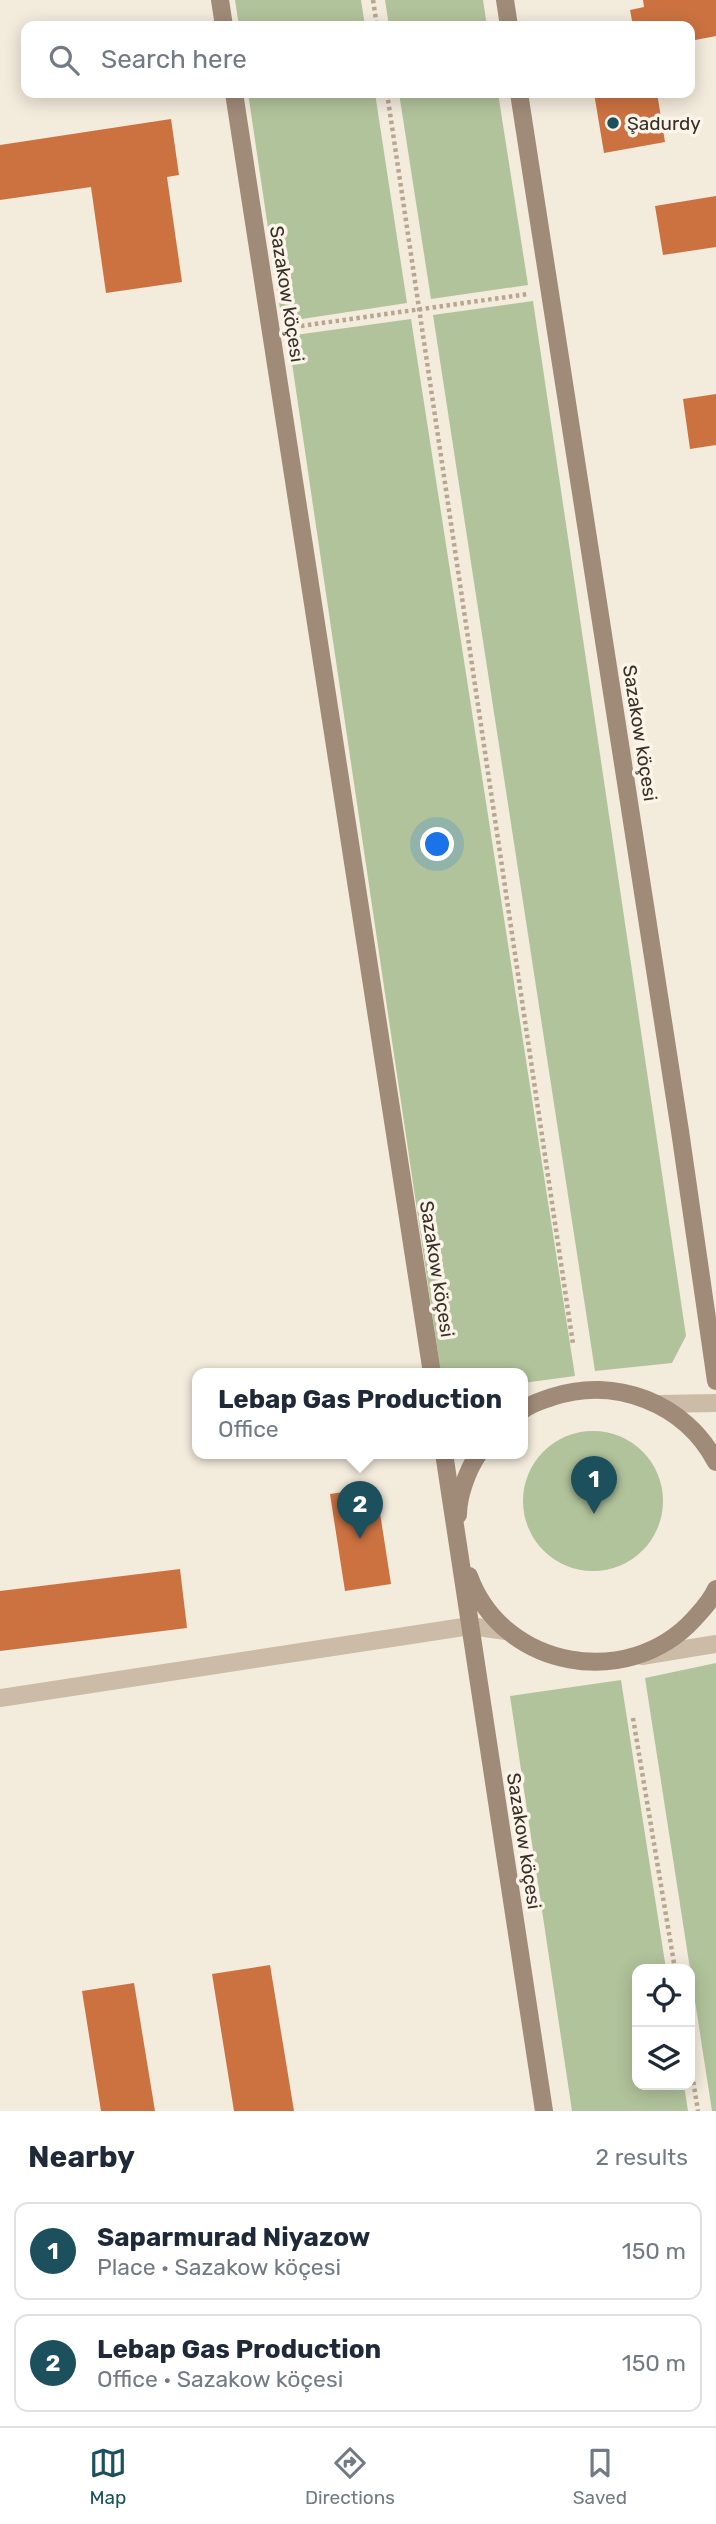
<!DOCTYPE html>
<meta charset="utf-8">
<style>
body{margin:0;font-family:Rubik,sans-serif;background:#f6f6f7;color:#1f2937}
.controls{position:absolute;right:21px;bottom:21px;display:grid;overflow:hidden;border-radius:14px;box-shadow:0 4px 18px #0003}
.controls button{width:63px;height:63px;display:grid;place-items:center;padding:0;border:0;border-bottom:2px solid #e0e1e3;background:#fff;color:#1f2937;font:35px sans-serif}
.you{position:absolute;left:438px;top:845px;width:24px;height:24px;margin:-18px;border:5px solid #fff;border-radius:50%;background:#1a73e8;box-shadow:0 0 0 10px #1a73e833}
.badge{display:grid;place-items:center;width:46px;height:46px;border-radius:50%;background:#1b505c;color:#fff;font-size:23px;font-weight:700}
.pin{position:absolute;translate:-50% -58px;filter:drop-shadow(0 2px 4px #0008)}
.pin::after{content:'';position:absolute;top:37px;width:24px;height:21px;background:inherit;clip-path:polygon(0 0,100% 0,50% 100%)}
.popup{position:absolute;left:192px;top:1368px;width:336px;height:91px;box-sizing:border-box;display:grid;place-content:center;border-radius:14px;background:#fff;filter:drop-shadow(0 2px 5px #0005);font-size:23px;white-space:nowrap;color:#747a83}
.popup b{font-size:26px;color:#1f2937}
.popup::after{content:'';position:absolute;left:50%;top:100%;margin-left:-14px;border:14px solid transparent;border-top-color:#fff}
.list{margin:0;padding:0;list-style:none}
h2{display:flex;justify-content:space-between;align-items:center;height:91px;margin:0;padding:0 28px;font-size:30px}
h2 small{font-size:23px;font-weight:400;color:#747a83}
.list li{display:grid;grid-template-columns:46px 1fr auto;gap:21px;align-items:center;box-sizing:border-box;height:98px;margin:0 14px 14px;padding:0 14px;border:2px solid #e0e1e3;border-radius:14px}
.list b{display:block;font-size:26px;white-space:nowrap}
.list p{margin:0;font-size:23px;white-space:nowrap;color:#747a83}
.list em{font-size:23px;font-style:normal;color:#747a83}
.icon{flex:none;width:38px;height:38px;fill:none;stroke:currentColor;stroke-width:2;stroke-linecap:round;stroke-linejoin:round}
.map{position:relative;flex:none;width:716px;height:2111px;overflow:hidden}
.search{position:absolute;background:#fff;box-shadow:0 4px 18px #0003;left:21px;right:21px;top:21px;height:77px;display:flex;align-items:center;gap:18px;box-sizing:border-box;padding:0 24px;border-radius:14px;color:#747a83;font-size:26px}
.sheet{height:315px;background:#fff}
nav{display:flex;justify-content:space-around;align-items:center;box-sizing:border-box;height:98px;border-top:2px solid #e0e1e3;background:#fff;font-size:19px;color:#747a83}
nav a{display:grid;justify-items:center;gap:4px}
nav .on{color:#1b505c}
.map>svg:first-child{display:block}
.green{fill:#b1c39b}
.building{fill:#cc7241}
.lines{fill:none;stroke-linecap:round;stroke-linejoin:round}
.path{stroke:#b8a691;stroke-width:4.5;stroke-dasharray:3.5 3.5;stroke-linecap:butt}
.minor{stroke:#ccbca7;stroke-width:18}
.tertiary{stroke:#ccbca7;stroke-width:18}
.secondary{stroke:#a08b78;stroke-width:18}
.poi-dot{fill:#1b505c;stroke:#fbf4e8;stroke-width:2.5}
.labels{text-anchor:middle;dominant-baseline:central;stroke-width:7;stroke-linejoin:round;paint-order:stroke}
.poi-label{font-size:19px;fill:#382f28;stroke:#fbf4e8;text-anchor:start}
.street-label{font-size:19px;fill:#382f28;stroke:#fbf4e8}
</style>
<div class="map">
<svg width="716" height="2111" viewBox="0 0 716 2111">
<rect width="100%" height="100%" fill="#f3ebdc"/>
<!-- green -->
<g class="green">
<path d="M235,0H361L365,26H239Z"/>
<path d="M385,0H483L487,26H389Z"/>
<path d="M248,93H375L407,303L282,322Z"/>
<path d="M399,93H498L528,285L431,299Z"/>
<path d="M533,301L686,1336L672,1363L595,1371L433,315Z"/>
<path d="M411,319L575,1376L523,1383V1373H441L288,336Z"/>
<circle cx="593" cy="1501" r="70"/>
<path d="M716,1663V2111H712L645,1678Z"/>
<path d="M621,1680L666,1969H637V2085H684L688,2111H572L510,1696Z"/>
</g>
<!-- building -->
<g class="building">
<path d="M643,0H716V36L690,41V26H633L630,10L644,7Z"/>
<path d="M594,93H657L665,142L604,153Z"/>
<path d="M171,119L179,175L167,177L182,282L106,293L91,187L0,200V145Z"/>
<path d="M716,196V247L663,255L655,206Z"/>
<path d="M716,394V445L690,449L683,399Z"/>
<path d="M376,1487L391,1584L345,1591L330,1494Z"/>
<path d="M180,1569L187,1628L0,1651V1591Z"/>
<path d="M270,1965L294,2111H234L212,1974Z"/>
<path d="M134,1983L155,2111H101L82,1991Z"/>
</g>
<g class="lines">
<!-- path -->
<g class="path">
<path d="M373,0L377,26"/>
<path d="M387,93L573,1344"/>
<path d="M294,327L528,294"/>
<path d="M633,1718L675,1969"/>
<path d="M690,2061L698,2111"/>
</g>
<!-- minor -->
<path class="minor" d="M0,1698L470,1626L506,1631"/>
<!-- tertiary -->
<g class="tertiary">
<path d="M659,1404L716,1403"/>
<path d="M642,1656L716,1644"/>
</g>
<!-- secondary -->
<g class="secondary">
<path d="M220,0L224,26"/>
<path d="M505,0L509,26"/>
<path d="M234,93L432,1373"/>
<path d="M519,93L680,1131L716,1381"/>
<path d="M523,1410C532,1403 541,1401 552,1397C615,1376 685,1403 716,1462"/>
<path d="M444,1453L544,2111"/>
<path d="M458,1515C458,1495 468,1469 479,1453"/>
<path d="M469,1576C503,1669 628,1691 694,1619C703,1609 711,1601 716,1589"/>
</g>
</g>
<!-- markers -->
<circle class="poi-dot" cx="613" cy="123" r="7"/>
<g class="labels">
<!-- poi labels -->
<g class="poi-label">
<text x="627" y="123">Şadurdy</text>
</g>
<!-- street labels -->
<g class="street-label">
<text transform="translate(287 294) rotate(81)">Sazakow köçesi</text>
<text transform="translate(640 733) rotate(81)">Sazakow köçesi</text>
<text transform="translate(437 1269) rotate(81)">Sazakow köçesi</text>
<text transform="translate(524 1841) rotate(81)">Sazakow köçesi</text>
</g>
</g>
</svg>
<div class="controls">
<button><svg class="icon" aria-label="locate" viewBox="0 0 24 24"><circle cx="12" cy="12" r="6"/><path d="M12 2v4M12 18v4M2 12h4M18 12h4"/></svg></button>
<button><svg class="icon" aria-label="layers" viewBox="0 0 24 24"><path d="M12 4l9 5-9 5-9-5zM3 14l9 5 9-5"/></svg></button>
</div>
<div class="you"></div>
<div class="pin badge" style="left:594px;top:1514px">1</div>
<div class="pin badge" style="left:360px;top:1539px">2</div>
<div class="popup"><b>Lebap Gas Production</b>Office</div>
<div class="search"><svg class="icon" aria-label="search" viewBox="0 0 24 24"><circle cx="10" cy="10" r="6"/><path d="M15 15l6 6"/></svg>Search here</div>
</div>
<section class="sheet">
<h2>Nearby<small>2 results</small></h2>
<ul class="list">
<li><span class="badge">1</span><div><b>Saparmurad Niyazow</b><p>Place · Sazakow köçesi</p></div><em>150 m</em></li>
<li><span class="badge">2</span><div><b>Lebap Gas Production</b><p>Office · Sazakow köçesi</p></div><em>150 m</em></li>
</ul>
</section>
<nav>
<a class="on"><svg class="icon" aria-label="map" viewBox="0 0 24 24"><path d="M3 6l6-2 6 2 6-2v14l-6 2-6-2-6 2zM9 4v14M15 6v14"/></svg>Map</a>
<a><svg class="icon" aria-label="directions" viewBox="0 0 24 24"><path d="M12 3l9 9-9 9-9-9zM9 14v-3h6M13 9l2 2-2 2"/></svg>Directions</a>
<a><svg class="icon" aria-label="saved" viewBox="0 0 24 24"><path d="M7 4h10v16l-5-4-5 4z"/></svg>Saved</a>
</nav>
